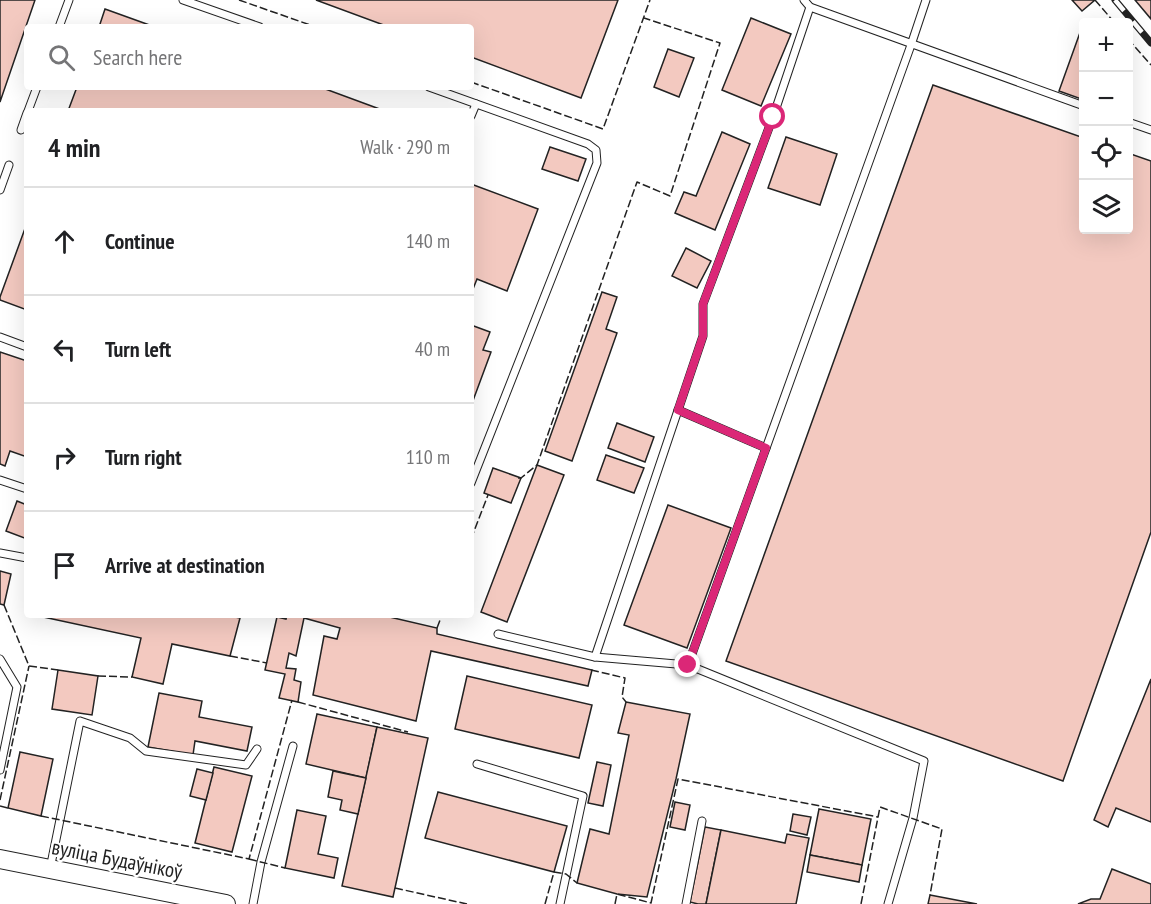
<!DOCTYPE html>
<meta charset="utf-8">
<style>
body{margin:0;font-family:"PT Sans Narrow",sans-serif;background:#f2f2f2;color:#202124}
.controls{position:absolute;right:18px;top:18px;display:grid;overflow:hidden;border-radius:6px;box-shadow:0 6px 24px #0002}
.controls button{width:54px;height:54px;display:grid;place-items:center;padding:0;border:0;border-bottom:2px solid #e0e0e0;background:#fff;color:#202124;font:30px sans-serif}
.stop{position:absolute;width:18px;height:18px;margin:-14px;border:4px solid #db2777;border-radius:50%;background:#fff}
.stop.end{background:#db2777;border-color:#fff;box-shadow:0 2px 6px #0008}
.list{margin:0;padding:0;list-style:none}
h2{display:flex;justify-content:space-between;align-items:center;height:78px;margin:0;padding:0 24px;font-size:26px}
h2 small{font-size:20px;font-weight:400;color:#757577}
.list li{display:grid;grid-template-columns:39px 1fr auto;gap:18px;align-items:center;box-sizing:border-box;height:108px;padding:0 24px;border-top:2px solid #e0e0e0}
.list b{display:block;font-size:22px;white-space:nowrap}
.list em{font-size:20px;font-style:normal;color:#757577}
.icon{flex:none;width:33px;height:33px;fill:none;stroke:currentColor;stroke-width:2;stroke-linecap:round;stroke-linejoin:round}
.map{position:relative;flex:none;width:1151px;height:904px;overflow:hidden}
.search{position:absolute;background:#fff;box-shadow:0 6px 24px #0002;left:24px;top:24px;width:450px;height:66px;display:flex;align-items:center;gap:15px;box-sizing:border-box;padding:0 21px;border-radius:6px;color:#757577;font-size:22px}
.panel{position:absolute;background:#fff;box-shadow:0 6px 24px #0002;left:24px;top:108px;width:450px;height:510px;border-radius:6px}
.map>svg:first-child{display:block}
.building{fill:#f3c9c0;stroke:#222;stroke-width:1.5}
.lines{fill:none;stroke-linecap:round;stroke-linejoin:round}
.service-casing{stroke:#222;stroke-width:9}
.secondary-casing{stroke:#222;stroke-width:20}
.service{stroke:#fff;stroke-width:7}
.secondary{stroke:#fff;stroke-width:18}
.rail-casing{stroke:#222;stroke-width:7}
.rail{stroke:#fff;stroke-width:4.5;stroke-dasharray:14;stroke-linecap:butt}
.fence{stroke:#222;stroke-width:1.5;stroke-dasharray:8 3;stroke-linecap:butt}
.route{stroke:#db2777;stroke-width:8}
.labels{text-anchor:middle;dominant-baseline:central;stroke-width:4.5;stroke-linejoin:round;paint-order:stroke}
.street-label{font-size:21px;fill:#222;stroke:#fff}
</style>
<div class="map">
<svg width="1151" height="904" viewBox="0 0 1151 904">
<rect width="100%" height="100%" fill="#fff"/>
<!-- building -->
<g class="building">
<path d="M0,0H35L0,102Z"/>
<path d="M316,0H618L581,98L471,57V27H389Z"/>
<path d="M1072,0H1095L1082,11Z"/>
<path d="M1135,0H1151V19Z"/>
<path d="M105,9L155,27H99Z"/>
<path d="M751,18L791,34L761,106L722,90Z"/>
<path d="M1082,27H1084V100L1059,91Z"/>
<path d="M668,49L694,58L679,97L654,87Z"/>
<path d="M933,85L1084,138V230H1128V153L1151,161V532L1063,781L726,661Z"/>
<path d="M77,87H320L385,111H68Z"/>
<path d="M722,132L750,144L715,230L675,213L684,192L696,196Z"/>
<path d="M786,137L837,154L820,205L768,188Z"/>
<path d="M550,147L586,159L578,181L542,169Z"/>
<path d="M471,184L538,209L507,291L477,279L471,294Z"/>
<path d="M27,223V310L0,300V297Z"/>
<path d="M686,248L711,261L697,288L672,276Z"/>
<path d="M602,292L617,297L606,329L617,333L572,461L545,451Z"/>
<path d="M471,325L490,332L483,350L491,352L471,406Z"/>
<path d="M0,352L27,361V457L10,451L5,466L0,464Z"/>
<path d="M617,423L654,437L645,462L608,448Z"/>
<path d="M606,455L644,468L634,493L597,480Z"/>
<path d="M537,465L564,475L507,622L481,612Z"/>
<path d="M493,468L521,478L511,503L484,493Z"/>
<path d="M17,501L27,505V539L6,531Z"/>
<path d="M668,505L731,528L687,648L624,625Z"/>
<path d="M0,571L11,574L4,605L0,604Z"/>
<path d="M34,615H225L240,618L230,656L172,644L163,684L132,677L141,638Z"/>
<path d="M287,615H381L437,628V634L592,670L588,686L431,651L416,721L313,695L324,636L337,639L340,628L304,618L296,656L289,653L286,668L296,669L294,680L301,682L298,702L279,698L285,674L265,670L277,617L286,619Z"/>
<path d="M58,670L98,676L92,715L52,709Z"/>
<path d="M467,676L592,705L579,758L455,729Z"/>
<path d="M1151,679V822L1116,808L1108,827L1094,820Z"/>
<path d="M159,693L202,701L199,717L252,727L247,751L195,741L193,755L148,747Z"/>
<path d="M626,702L690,714L676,779L647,897L617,894L577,883L590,829L609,834L629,735L618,733Z"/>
<path d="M317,714L377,727L366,778L306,764Z"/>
<path d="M377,727L428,738L393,897L342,886Z"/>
<path d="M20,752L53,759L41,816L8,808Z"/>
<path d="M597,762L611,765L603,806L588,803Z"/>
<path d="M214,767L252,776L232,852L195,843Z"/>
<path d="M197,769L213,773L206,800L190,796Z"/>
<path d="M333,771L366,778L358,814L340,810L342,800L328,797Z"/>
<path d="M438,792L567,826L554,872L425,838Z"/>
<path d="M675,802L690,805L685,830L670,827Z"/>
<path d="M819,809L871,819L862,865L810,855Z"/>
<path d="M297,810L326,816L318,854L338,858L334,878L285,868Z"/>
<path d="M793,814L811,817L807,835L790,831Z"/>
<path d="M705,827L721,830L706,904H698L690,902Z"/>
<path d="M721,830L785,843L787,834L809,838L796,904H706Z"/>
<path d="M810,855L862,865L859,882L807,872Z"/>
<path d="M1112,869L1151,884V904H1078L1091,899H1100Z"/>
<path d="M930,895L977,904H928Z"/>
</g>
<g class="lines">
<defs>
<g id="service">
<path d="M183,0L260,27"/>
<path d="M804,0L810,7L1084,106"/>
<path d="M59,27L69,0"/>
<path d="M429,87L588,144L596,150L597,163L471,483"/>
<path d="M28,111L37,87"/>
<path d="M471,116L476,104"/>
<path d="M1128,122L1151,130"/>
<path d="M21,130L27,113"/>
<path d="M0,190L9,165"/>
<path d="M0,337L27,347"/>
<path d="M678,410L766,448"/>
<path d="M0,480L27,489"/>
<path d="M0,553L27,558"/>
<path d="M498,634L595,657L688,665L924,761L913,818L888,904"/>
<path d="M595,657L703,336V304L773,117L810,7"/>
<path d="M0,659L17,687L0,770"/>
<path d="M688,665L911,45L926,0"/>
<path d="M477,764L583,796L560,904"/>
<path d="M50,869L80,721L130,738L146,751L246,765L257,749"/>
<path d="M253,904L261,862L293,746"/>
<path d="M686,904L702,821"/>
</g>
<path id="secondary" d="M0,859L226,904"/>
</defs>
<!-- service casing -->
<use href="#service" class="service-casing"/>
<!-- secondary casing -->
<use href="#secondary" class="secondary-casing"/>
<!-- service -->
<use href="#service" class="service"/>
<!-- secondary -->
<use href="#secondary" class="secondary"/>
<defs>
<path id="rail" d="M1115,0L1151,43"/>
</defs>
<!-- rail casing -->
<use href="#rail" class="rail-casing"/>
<!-- rail -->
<use href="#rail" class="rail"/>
<!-- fence -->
<g class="fence">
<path d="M239,0L316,27"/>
<path d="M1095,0L1114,22"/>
<path d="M1128,39L1151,65"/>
<path d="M471,82L603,129L650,0"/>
<path d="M518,478H521L537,465L637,182L670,196L720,43L644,18"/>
<path d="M471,539L488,495"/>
<path d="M4,605L29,666L58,670"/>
<path d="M437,628L442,615"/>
<path d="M230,656L267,663"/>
<path d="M591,670L625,678L622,697L626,702"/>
<path d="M98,676L132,677"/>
<path d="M298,702L408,732"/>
<path d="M0,800L29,666"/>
<path d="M0,806L8,808"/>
<path d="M41,816L249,859L292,700"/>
<path d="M249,859L285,868"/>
<path d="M395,888L467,904"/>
<path d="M545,904L554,872L566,874L577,883"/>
<path d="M615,904L617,894L651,903L678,779L878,817"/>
<path d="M861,904L880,807L942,829L930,895"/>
</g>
</g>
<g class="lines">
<!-- route -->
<path class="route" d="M688,665L766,448L678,410L703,336V304L773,117"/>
</g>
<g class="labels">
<!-- street labels -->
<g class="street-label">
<text transform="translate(117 859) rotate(11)">вуліца Будаўнікоў</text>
</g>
</g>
</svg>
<div class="controls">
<button>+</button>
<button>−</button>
<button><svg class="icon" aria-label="locate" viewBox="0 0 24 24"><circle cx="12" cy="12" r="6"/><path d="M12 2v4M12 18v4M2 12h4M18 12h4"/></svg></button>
<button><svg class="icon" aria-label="layers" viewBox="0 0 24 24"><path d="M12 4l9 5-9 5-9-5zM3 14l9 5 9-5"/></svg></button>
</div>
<div class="stop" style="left:773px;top:117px"></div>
<div class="stop end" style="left:688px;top:665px"></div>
<div class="search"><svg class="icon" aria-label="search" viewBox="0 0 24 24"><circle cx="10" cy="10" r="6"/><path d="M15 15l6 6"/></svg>Search here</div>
<section class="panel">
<h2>4 min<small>Walk · 290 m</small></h2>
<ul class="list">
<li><svg class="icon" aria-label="ahead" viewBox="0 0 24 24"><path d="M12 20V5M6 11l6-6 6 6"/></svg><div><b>Continue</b></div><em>140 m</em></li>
<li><svg class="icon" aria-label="left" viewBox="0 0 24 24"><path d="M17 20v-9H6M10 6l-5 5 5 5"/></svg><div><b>Turn left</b></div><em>40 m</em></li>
<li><svg class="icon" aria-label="right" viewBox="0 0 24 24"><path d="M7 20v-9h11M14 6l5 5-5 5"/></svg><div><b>Turn right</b></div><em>110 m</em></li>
<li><svg class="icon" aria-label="arrive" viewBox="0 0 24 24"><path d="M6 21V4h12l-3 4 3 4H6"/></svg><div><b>Arrive at destination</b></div></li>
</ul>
</section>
</div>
